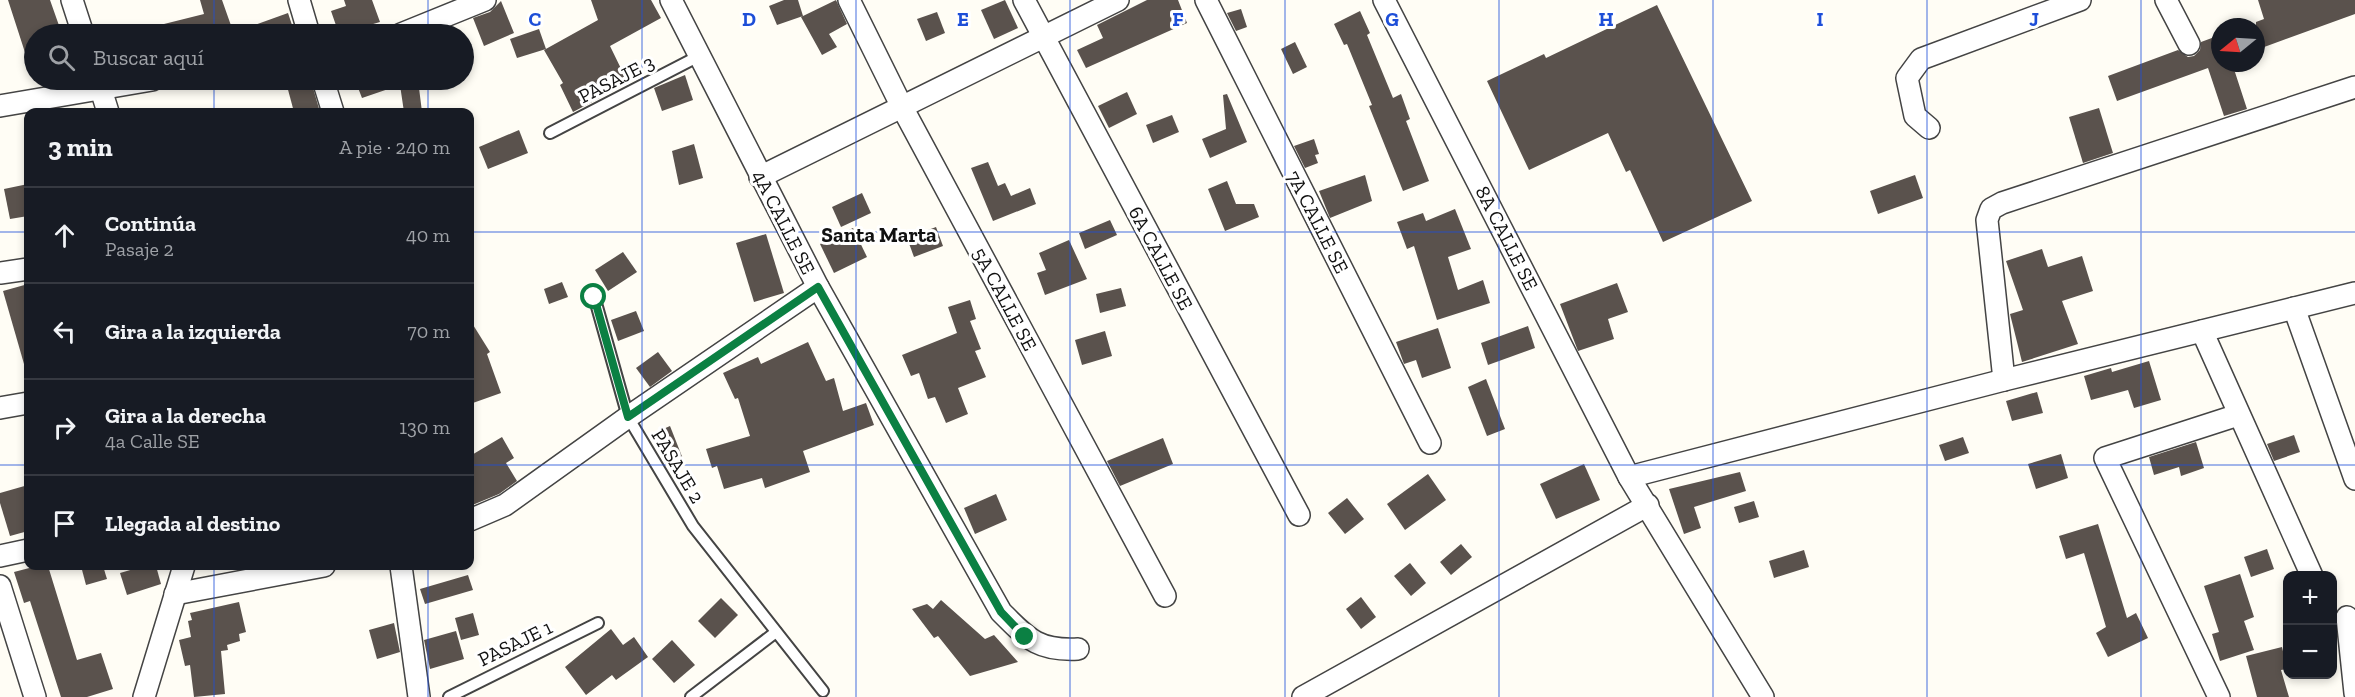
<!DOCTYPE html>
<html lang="es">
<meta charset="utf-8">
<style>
body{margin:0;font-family:"Zilla Slab",serif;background:#20242c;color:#f1f3f6}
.controls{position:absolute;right:18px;bottom:18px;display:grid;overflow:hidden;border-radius:12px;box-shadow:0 3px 9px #0003}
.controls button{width:54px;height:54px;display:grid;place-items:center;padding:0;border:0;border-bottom:2px solid #363941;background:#171b24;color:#f1f3f6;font:30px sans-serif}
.compass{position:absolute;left:2211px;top:18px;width:54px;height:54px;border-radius:50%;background:#171b24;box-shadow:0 3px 9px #0003;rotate:252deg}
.stop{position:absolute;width:18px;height:18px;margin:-14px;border:4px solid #0b8043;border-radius:50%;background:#fff}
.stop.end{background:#0b8043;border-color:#fff;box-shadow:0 2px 6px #0008}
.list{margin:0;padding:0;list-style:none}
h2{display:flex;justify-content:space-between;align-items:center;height:78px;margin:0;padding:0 24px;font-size:26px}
h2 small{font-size:20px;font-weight:400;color:#9ea1a6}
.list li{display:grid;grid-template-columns:39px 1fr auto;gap:18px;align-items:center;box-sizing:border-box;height:96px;padding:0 24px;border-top:2px solid #363941}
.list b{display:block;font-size:22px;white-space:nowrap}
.list p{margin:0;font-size:20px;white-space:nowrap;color:#9ea1a6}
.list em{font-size:20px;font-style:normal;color:#9ea1a6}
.icon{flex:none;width:33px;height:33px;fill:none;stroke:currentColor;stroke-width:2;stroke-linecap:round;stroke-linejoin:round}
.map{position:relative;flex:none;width:2355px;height:697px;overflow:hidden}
.search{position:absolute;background:#171b24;box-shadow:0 3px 9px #0003;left:24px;top:24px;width:450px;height:66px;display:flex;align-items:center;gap:15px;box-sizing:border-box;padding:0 21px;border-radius:33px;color:#9ea1a6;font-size:22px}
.panel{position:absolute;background:#171b24;box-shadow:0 3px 9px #0003;left:24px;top:108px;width:450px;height:462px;border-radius:12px}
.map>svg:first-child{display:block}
.building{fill:#5a524d}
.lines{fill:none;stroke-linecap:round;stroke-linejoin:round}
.service-casing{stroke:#444;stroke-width:14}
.minor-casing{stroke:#444;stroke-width:24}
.service{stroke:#fff;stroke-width:10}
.minor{stroke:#fff;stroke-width:21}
.route{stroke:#0b8043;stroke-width:8}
.grid{fill:none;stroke:#1d4ed8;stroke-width:1.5;stroke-opacity:0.55}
.labels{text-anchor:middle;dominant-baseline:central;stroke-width:6;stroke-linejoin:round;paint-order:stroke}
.street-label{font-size:20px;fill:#111;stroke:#fff}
.neighbourhood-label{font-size:21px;font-weight:bold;fill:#111;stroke:#fff}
.grid-label{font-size:20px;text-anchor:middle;font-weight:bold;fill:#1d4ed8;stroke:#fff;stroke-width:6;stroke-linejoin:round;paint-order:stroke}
</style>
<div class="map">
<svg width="2355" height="697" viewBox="0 0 2355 697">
<rect width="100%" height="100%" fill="#fffdf5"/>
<!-- building -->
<g class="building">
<path d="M8,0H50L62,34H34V71H31Z"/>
<path d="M200,0H222L234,34H145L144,29L204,14Z"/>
<path d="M344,0H372L380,22L339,34L331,11L346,6Z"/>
<path d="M591,0H651L661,18L610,46L628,83L573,112L560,85L563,83L544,50L598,20Z"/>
<path d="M784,0H798L803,16L836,0L847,24L829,34L837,47L822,55L801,17L803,16L777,25L769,6Z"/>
<path d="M1005,0L1018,28L994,39L981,10Z"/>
<path d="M1147,0H1178L1187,23L1086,68L1077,50L1103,38L1097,25Z"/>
<path d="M2258,0H2355V14L2256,50V22L2264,19Z"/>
<path d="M501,1L514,33L484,46L473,18L490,12Z"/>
<path d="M1657,5L1752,201L1663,242L1630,170L1626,172L1608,133L1529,170L1487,81L1544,54L1546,58Z"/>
<path d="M1241,9L1247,27L1236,31L1227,13Z"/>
<path d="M1360,11L1370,33L1367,35L1393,98L1401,94L1410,119L1406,121L1429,181L1403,191L1369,106L1372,105L1347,44L1344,45L1334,24Z"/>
<path d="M937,12L945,33L926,41L917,19Z"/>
<path d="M288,13L295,34H236L235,32Z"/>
<path d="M539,29L546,49L517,58L510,39Z"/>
<path d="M2220,35V63H2232L2247,109L2224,116L2208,68L2117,101L2108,76L2178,50L2188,57L2194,56L2200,50L2201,42Z"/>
<path d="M1295,42L1307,67L1293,74L1281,49Z"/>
<path d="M685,75L693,100L662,111L654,88Z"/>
<path d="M355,80H418L422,112H404L400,85L362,98Z"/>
<path d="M311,81L320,112H294L287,86Z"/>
<path d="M1127,92L1137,114L1109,128L1098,106Z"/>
<path d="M1227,94L1247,142L1210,158L1202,139L1226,129L1223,95Z"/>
<path d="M2099,108L2113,153L2083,163L2069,117Z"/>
<path d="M1172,115L1179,132L1153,143L1146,125Z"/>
<path d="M519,130L528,153L488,169L479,147Z"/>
<path d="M1314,139L1319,154L1315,155L1318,163L1305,168L1294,146Z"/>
<path d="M694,144L703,178L679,185L672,151Z"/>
<path d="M988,162L998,186L1005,183L1011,196L1030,188L1036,204L993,221L971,168Z"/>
<path d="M1365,175L1372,201L1330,218L1319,191Z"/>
<path d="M1915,175L1923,198L1878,214L1870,191Z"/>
<path d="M1227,181L1236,204H1254L1259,217L1225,231L1208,189Z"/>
<path d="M28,184V216L10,219L4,189Z"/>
<path d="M862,193L871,213L841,227L832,207Z"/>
<path d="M1455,209L1471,249L1448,257L1458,290L1483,280L1490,303L1437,320L1414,246L1407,249L1397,222L1423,213L1426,221Z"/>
<path d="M1110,220L1117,235L1085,249L1079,233Z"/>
<path d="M936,227L943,246L914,257L907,238Z"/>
<path d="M853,228L867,257L834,273L820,244Z"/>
<path d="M766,234L784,293L754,302L736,243Z"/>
<path d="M1069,240L1087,279L1045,295L1037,273L1046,270L1039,253Z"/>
<path d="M2042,249L2048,267L2082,256L2093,291L2062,301L2078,344L2022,362L2010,314L2023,310L2006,261Z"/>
<path d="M623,252L637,272L608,291L595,270Z"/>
<path d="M562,282L568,297L549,304L544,289Z"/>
<path d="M1617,283L1628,312L1608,319L1614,339L1578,351L1560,304Z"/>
<path d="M28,284V363L24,364L3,291Z"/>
<path d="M1121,288L1126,306L1100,313L1096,294Z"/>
<path d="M970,300L976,319L970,321L981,349L975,351L986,377L958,388L968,414L946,423L935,397L928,399L919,373L911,376L902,355L957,333L948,307Z"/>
<path d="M636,311L644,331L618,341L611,320Z"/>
<path d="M470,320L490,352L487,354L501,393L470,404Z"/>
<path d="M1528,326L1535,348L1488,365L1481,343Z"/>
<path d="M1438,328L1451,368L1422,378L1416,360L1404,364L1396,342Z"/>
<path d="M1105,331L1112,356L1082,365L1075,340Z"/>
<path d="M808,342L826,381L834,378L843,411L866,403L874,425L803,451L810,472L765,488L762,478L724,489L717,466L712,468L706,449L750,436L738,398L735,399L723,373L758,357L761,364Z"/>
<path d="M658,352L672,371L650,387L636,368Z"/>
<path d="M2149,361L2161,400L2134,408L2128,390L2091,400L2084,376L2111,368L2112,372Z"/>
<path d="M1486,379L1505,429L1487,436L1468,387Z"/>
<path d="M2037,392L2043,413L2012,421L2006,401Z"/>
<path d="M670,426L683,459L666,465L652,434Z"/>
<path d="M2294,435L2300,452L2274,461L2267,444Z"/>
<path d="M502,437L514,458L506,463L517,481L499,494L470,506V456Z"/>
<path d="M1963,437L1969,453L1945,461L1939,445Z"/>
<path d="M1163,438L1173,464L1120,486L1107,461Z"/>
<path d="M2196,442L2204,468L2181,476L2179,467L2154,475L2149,457Z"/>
<path d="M2061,454L2068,478L2036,489L2028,464Z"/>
<path d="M1584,464L1600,500L1556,519L1540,484Z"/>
<path d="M1740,472L1746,491L1694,507L1701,528L1684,534L1669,489Z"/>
<path d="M1428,474L1446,500L1405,530L1387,504Z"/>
<path d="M28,485V531L10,536L0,503V493Z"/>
<path d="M996,494L1007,520L975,534L964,508Z"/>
<path d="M1347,498L1364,519L1345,534L1328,513Z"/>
<path d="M1754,501L1759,517L1739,523L1734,507Z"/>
<path d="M2098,524L2127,618L2136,613L2148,638L2108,657L2096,633L2106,627L2084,553L2066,559L2059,536Z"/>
<path d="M1461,544L1472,557L1451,575L1440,562Z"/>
<path d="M2267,549L2274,569L2251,577L2244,557Z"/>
<path d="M1804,550L1809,567L1774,578L1769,561Z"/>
<path d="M1410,563L1426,583L1411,596L1394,576Z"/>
<path d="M37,566H48L77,660L101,653L113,689L87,697H61L30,601L24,603L14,572Z"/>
<path d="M81,566H103L107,579L86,585Z"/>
<path d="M144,566H156L161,584L127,595L120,573Z"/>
<path d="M2240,574L2254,617L2244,621L2254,650L2220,661L2212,634L2219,632L2204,586Z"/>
<path d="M468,575L473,590L425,604L420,589Z"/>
<path d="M1361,597L1376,617L1361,629L1346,609Z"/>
<path d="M721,598L738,615L715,638L698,621Z"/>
<path d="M941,600L985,639L994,635L1018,662L970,676L938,636L934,638L912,609L927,604L933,609Z"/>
<path d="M239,602L246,632L239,634L240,641L227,645L228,650L221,651L225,694L194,697L190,665L185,666L179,640L191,637L188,621L192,620L190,613Z"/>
<path d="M473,613L479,635L461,640L455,618Z"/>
<path d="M394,623L400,652L377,659L369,630Z"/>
<path d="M611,629L623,645L634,637L648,657L616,680L612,675L586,695L565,667Z"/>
<path d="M456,631L464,659L430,669L424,640Z"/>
<path d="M672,640L695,665L674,683L652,659Z"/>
<path d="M2282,647L2287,669L2281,670L2289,697H2257L2246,656Z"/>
</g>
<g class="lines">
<defs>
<g id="service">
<path d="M550,133L699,56"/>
<path d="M594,296L628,417L693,526L823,691"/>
<path d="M449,697L598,623"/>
<path d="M691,697L776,632"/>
</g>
<g id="minor">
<path d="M72,0L83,34"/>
<path d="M299,0L309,34"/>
<path d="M671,0L818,287L1001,612C1028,639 1038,651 1078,649"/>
<path d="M849,0L902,107L1165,596"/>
<path d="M1024,0L1299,515"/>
<path d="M1206,0L1430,443"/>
<path d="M1384,0L1629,477L1763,697"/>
<path d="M2166,0L2189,44"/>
<path d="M401,34L485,0"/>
<path d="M98,80L108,112"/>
<path d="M323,80L333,112"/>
<path d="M0,106L152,80"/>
<path d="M1929,128L1915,116L1907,78L1921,59L2080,0"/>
<path d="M760,177L1118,0"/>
<path d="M0,273L28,269"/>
<path d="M2294,308L2355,479"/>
<path d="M2202,331L2312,576"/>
<path d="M2004,380L1987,220L1991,209L2002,203L2355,87"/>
<path d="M0,408L28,403"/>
<path d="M1629,477L2004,380L2355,293"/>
<path d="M470,520L505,505L628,417L818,287"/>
<path d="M0,556L28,550"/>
<path d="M401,566L419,697"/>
<path d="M0,586L35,697"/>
<path d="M175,594L324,566"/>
<path d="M2347,617L2355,693"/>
<path d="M144,697L184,566"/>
<path d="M1303,697L1648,505"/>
<path d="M2219,697L2105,458L2238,415"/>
</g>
</defs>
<!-- service casing -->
<use href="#service" class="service-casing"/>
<!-- minor casing -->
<use href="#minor" class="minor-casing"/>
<!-- service -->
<use href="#service" class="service"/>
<!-- minor -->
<use href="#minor" class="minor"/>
</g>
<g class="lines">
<!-- route -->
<path class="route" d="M594,297L628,417L818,287L1001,612L1025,637"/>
</g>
<!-- grid -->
<path class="grid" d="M214,0V34M428,0V34M642,0V697M856,0V697M1070,0V697M1285,0V697M1499,0V697M1713,0V697M1927,0V697M2141,0V697M214,80V112M428,80V112M0,232H28M470,232H2355M0,465H28M470,465H2355M214,566V697M428,566V697"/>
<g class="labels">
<!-- street labels -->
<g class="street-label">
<text transform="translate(616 79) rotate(-27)">PASAJE 3</text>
<text transform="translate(784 222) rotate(63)">4A CALLE SE</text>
<text transform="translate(1318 222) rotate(63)">7A CALLE SE</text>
<text transform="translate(1507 238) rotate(63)">8A CALLE SE</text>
<text transform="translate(1161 258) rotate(62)">6A CALLE SE</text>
<text transform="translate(1005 299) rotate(62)">5A CALLE SE</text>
<text transform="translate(678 466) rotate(59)">PASAJE 2</text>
<text transform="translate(515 643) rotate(-26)">PASAJE 1</text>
</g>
<!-- neighbourhood labels -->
<g class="neighbourhood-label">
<text x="879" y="234">Santa Marta</text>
</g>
</g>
<g class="grid-label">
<text x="535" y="26">C</text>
<text x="749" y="26">D</text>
<text x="963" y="26">E</text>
<text x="1178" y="26">F</text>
<text x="1392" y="26">G</text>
<text x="1606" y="26">H</text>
<text x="1820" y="26">I</text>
<text x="2034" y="26">J</text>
</g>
</svg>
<div class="controls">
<button>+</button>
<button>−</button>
</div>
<svg class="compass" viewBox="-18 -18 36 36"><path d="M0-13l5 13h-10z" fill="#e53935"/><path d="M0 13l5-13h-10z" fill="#9ea1a6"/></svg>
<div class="stop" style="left:594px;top:297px"></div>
<div class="stop end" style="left:1025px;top:637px"></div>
<div class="search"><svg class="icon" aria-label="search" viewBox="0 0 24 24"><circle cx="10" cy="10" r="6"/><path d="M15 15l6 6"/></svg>Buscar aquí</div>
<section class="panel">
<h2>3 min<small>A pie · 240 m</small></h2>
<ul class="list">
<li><svg class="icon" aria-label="ahead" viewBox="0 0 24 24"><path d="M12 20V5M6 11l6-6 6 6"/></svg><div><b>Continúa</b><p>Pasaje 2</p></div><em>40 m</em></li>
<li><svg class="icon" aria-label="left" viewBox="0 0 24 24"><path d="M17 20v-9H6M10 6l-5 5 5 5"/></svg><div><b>Gira a la izquierda</b></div><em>70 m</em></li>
<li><svg class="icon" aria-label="right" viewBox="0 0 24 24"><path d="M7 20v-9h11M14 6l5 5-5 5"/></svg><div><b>Gira a la derecha</b><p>4a Calle SE</p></div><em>130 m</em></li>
<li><svg class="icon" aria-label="arrive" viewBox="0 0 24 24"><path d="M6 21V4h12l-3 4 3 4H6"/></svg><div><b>Llegada al destino</b></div></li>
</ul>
</section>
</div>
